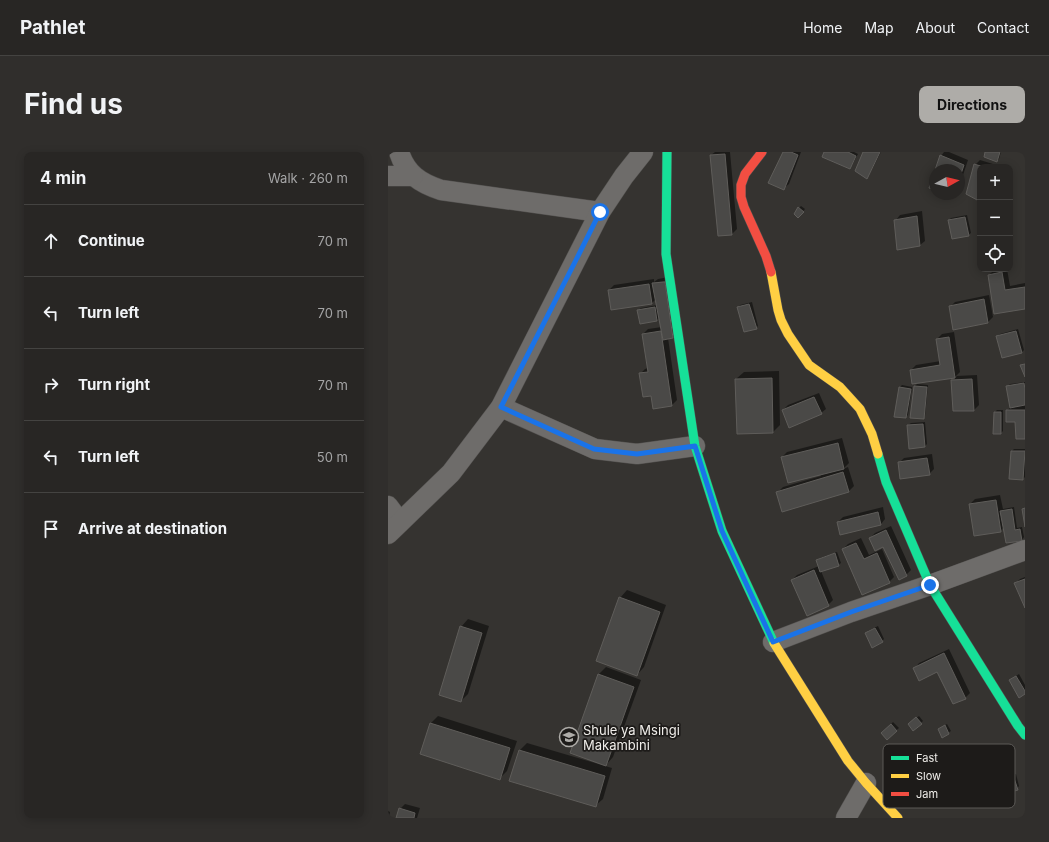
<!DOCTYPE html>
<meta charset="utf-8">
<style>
body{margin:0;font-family:Inter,sans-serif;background:#302e2c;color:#f1f3f6}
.controls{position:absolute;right:12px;top:12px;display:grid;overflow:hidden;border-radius:8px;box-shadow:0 2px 10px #0003}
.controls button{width:36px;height:36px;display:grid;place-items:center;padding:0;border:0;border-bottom:1px solid #444341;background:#282624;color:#f1f3f6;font:20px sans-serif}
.compass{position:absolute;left:541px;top:12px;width:36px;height:36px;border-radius:50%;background:#282624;box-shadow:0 2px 10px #0003;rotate:82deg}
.stop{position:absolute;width:12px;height:12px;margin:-9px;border:3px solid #1a73e8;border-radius:50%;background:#fff}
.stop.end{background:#1a73e8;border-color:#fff;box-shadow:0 1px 4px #0008}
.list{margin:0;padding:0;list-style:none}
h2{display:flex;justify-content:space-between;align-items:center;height:52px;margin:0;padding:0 16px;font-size:17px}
h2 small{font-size:13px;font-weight:400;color:#a5a5a6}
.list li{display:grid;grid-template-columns:26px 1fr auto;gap:12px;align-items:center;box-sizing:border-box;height:72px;padding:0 16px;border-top:1px solid #444341}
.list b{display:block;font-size:15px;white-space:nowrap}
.list em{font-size:13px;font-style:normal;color:#a5a5a6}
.icon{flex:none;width:22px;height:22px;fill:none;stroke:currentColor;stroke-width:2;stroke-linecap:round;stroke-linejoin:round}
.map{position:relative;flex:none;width:637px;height:666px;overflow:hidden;border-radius:8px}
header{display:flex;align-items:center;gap:24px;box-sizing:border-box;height:56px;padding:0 20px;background:#282624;border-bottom:1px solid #444341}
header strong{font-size:19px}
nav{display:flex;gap:22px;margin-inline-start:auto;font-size:14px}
.intro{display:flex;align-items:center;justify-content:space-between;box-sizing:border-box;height:96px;padding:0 24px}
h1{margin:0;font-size:28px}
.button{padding:10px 18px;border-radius:8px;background:#aeaca8;color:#111;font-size:14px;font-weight:700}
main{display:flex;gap:24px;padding:0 24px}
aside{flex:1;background:#282624;border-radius:8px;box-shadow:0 2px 10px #0003}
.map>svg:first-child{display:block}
.shadow{fill:#0007;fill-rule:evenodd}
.building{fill:#4a4947;stroke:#5f5d5a}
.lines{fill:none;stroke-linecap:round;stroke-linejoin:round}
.street-casing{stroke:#53514f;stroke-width:21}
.fast-casing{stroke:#53514f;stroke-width:10}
.slow-casing{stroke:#53514f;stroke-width:10}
.jam-casing{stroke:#53514f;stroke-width:10}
.street{stroke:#6e6c6a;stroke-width:20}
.fast{stroke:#16e098;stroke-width:9}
.slow{stroke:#ffcf43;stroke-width:9}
.jam{stroke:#f24e42;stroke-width:9}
.route{stroke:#1a73e8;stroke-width:5}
.labels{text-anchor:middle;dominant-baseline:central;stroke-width:3.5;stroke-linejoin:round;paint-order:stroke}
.poi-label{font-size:13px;fill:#efede9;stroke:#1d1b19;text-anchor:start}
.key{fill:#1d1b19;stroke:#5c5a57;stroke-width:1}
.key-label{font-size:11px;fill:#efede9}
</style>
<header>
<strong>Pathlet</strong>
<nav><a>Home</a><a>Map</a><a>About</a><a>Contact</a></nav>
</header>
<div class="intro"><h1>Find us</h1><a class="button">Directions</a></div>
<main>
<aside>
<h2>4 min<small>Walk · 260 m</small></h2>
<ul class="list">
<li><svg class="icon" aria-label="ahead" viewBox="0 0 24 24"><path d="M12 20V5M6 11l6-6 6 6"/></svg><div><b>Continue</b></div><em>70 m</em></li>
<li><svg class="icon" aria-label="left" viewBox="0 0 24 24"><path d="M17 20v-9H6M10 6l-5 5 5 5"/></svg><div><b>Turn left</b></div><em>70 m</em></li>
<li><svg class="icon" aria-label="right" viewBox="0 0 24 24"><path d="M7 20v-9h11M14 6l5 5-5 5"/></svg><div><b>Turn right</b></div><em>70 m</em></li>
<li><svg class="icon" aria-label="left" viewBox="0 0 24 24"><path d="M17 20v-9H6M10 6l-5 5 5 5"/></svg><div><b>Turn left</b></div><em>50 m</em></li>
<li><svg class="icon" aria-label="arrive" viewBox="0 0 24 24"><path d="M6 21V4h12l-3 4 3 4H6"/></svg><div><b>Arrive at destination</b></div></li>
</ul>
</aside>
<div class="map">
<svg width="637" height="666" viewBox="0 0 637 666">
<rect width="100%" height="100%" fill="#353330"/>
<!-- shadow -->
<g class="shadow">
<path d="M327,0H342L349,77L344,82L331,83L323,3Z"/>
<path d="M396,0H413L401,32L396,36Z"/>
<path d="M437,0H466L470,2L464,13L462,16Z"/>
<path d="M476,0H493L481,23L479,25Z"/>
<path d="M556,0H561L580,8L571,35V18H548L553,4Z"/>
<path d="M598,0H613L611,7L609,9Z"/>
<path d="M592,8L605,12L604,15H592V47L591,48L579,41L587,13Z"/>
<path d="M413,54L417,57L410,65L411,56Z"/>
<path d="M534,59L537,89L532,93L508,68L512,63Z"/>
<path d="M579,63L583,81L580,83L561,68L563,66Z"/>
<path d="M610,117H619L622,134L637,131V156L607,161L601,123L606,118Z"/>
<path d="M281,125L289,180L285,185L280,186L289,248L284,253L266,256L264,243L256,244L252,222L257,217L260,216L255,182L260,177L274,175L272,165L269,168L253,171L250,158L253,156L269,153L268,147L264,151L224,157L221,138L226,133L266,127V130L270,127ZM281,128L282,130L270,132V130Z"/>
<path d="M601,143L605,165L600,170L566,177L562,155L567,150Z"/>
<path d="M364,150L370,174L368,176L350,156L352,153Z"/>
<path d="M630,177L636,198L634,200L609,184L612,182Z"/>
<path d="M566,180L572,220L568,224L589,223L591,253L586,258L564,229L569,224L525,231L523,218L528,213L553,209L549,187L554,182Z"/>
<path d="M391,219L392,273L385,280L348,227L356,220Z"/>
<path d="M637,230V286L628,269L619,259L623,255L619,235L622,232Z"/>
<path d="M529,232L540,233L537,264L535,266L524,265L527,234Z"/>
<path d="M514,233L524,235L520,263L518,265L512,235Z"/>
<path d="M431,241L438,257L433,261L395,258L400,253Z"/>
<path d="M609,258H615V279L613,281H606L607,260Z"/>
<path d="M537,270L539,292L537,294L520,273L523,271Z"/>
<path d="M454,286L461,311L455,317L460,315L466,334L461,339L395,359L390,340L395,335L433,324L432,322L394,305L399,300Z"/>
<path d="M626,297H637V325L635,327L624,299Z"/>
<path d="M544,302L546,317L541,322L511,311L516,306Z"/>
<path d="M612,343L615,357L626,355L629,376L634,375L636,385L634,388L616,375L612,379L582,352L587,347Z"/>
<path d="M495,355L497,367L493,372L450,370L455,365Z"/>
<path d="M503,374L523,418L518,423L496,393L482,386L487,381Z"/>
<path d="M473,386L481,403L494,397L506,425L501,430L455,397L460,392Z"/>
<path d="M449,400L453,411L450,413L433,419L445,448L440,453L404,428L409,423L431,414L429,408L432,406Z"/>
<path d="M637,425V454L627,432L632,427Z"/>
<path d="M239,438L278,453L256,515L249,523L232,446Z"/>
<path d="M80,467L101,474L80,542L73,549V475Z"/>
<path d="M490,474L496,487L494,489L480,479Z"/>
<path d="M561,497L582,541L577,546L550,519L527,516L531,511Z"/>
<path d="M218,515L253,528L225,605L218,613L183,600L211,522Z"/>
<path d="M631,522L637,533V541L622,528Z"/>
<path d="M50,564L129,589L119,619L112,626L43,571Z"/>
<path d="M531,564L535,569L526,577L521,572Z"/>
<path d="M505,570L511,576L499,586L495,581Z"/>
<path d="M559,572L563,579L555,584L551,577Z"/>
<path d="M139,591L224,616L215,647L207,654L123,629L132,598Z"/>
<path d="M628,622L631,634L629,637L604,630L607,628Z"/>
<path d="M17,652L32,656L29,666H9L12,657Z"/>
<path d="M0,659L2,660L1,666H0Z"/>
</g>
<!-- building -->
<g class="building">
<path d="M395,0H403L410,3L396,38L380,31Z"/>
<path d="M436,0H460L468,4L462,17L434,5Z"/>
<path d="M475,0H492L479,27L467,19Z"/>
<path d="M597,0H612L609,10L596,5Z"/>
<path d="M337,2L344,83L330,84L322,3Z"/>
<path d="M552,3L576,13L571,28V18H547V38L541,36Z"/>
<path d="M586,12L596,15H592L591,49L578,42Z"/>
<path d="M410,55L416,60L410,66L406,62Z"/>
<path d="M529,64L532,94L509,98L506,68Z"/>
<path d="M577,65L581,84L564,87L560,68Z"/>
<path d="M614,120L617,138L637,135V157L606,162L600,123Z"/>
<path d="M277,130L285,186L275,188L264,131Z"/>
<path d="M261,132L264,152L223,158L220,138Z"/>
<path d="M596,147L600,171L565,178L561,154Z"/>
<path d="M361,152L369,177L356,180L349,155Z"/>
<path d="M267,155L269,169L252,172L249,158Z"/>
<path d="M273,179L284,254L265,257L263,244L255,245L251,221L260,220L254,182Z"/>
<path d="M628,179L634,201L614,206L608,184Z"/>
<path d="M561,185L567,226L524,232L522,218L552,213L548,187Z"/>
<path d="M637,212V225L632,213Z"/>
<path d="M384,226L385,281L349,282L347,227Z"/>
<path d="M584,227L586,259H565L563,228Z"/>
<path d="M636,231L637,237V253L622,256L618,234Z"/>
<path d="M526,234L539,235L536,267L522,266Z"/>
<path d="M511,235L523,237L518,266L506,265Z"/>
<path d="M426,245L434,262L401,276L394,258Z"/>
<path d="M618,258H637V287H628L627,270H618Z"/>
<path d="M606,260H613V282H605Z"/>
<path d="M535,272L537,295L521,297L519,273Z"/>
<path d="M450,291L456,317L400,331L393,305Z"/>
<path d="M623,299H637L635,328L621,327Z"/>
<path d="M539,306L542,323L512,327L510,310Z"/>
<path d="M455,320L461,340L394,360L388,340Z"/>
<path d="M608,348L613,380L586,384L581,352Z"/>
<path d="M637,356V375L634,357Z"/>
<path d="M624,357L627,378L632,377L634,389L618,391L612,359Z"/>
<path d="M490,360L493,373L452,383L449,370Z"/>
<path d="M498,378L519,424L511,428L495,395L487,399L481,386Z"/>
<path d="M468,391L476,407L489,401L502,431L474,443L454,397Z"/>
<path d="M447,401L451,414L432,420L428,408Z"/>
<path d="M426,418L441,454L419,464L403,428Z"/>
<path d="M637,427V456L626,431Z"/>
<path d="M231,445L272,460L249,524L208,509Z"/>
<path d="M72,474L94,481L73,550L51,543Z"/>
<path d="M487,476L495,490L484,496L477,481Z"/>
<path d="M556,501L578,547L565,552L549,520L531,529L525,516Z"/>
<path d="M210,522L246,535L218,614L182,601Z"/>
<path d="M628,524L637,539V542L631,546L621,528Z"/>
<path d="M528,565L534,572L525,579L520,572Z"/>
<path d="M42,571L122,596L112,628L32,602Z"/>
<path d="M503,572L509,579L499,588L493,581Z"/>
<path d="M557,573L561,582L554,586L550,577Z"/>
<path d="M131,598L217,624L208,655L121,629Z"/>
<path d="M625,623L630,638L608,644L603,630Z"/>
<path d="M11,656L27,661L26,666H8Z"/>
</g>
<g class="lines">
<defs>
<g id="street">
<path d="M11,0C18,22 32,31 53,38L212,60"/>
<path d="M0,24H25"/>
<path d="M113,255L207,297L249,302L307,294"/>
<path d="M0,354L12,370"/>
<path d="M0,382L63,321L113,255L212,60L236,24L255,0"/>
<path d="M385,490L463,460L542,433L637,398"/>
<path d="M458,666L478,631"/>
</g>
<g id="fast">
<path d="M279,0L278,102L307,294L334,379L386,491"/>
<path d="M490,302L498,330L542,433L630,574L637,583"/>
</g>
<g id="slow">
<path d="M383,120L390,158L393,168L400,182L421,213L452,235L472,257L484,282L490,302"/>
<path d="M386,491L460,609L478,631L510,666"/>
</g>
<path id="jam" d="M374,0L357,22L353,33V45L356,55L378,104L383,120"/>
</defs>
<!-- street casing -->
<use href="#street" class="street-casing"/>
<!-- fast casing -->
<use href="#fast" class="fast-casing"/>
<!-- slow casing -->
<use href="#slow" class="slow-casing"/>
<!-- jam casing -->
<use href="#jam" class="jam-casing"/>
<!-- street -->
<use href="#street" class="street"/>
<!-- fast -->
<use href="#fast" class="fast"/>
<!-- slow -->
<use href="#slow" class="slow"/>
<!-- jam -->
<use href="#jam" class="jam"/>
</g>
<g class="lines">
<!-- route -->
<path class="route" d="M212,60L189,106L113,255L206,297L249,302L307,294L334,379L385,490L463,460L542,433"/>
</g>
<!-- icons -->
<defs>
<symbol id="school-ring" viewBox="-11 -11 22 22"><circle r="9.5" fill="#1d1b19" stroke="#aeaca8" stroke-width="1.5"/><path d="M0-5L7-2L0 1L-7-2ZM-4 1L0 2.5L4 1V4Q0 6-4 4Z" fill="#aeaca8"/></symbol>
</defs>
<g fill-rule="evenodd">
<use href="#school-ring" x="170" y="574" width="22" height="22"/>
</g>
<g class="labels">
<!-- poi labels -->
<g class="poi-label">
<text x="195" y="578">Shule ya Msingi<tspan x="195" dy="15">Makambini</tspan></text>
</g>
</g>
<!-- legend -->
<rect x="495" y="592" width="132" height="64" rx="6" class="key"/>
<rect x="503" y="604" width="18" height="4" fill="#16e098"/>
<rect x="503" y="622" width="18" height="4" fill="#ffcf43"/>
<rect x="503" y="640" width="18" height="4" fill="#f24e42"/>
<g class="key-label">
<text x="528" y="610">Fast</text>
<text x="528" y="628">Slow</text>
<text x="528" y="646">Jam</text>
</g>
</svg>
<div class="controls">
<button>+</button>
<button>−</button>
<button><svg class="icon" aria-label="locate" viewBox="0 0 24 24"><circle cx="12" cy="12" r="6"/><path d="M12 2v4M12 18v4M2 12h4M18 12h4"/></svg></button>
</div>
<svg class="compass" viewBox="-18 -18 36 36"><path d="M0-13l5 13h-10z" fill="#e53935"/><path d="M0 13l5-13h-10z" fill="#a5a5a6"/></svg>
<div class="stop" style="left:212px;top:60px"></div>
<div class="stop end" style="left:542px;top:433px"></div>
</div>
</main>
